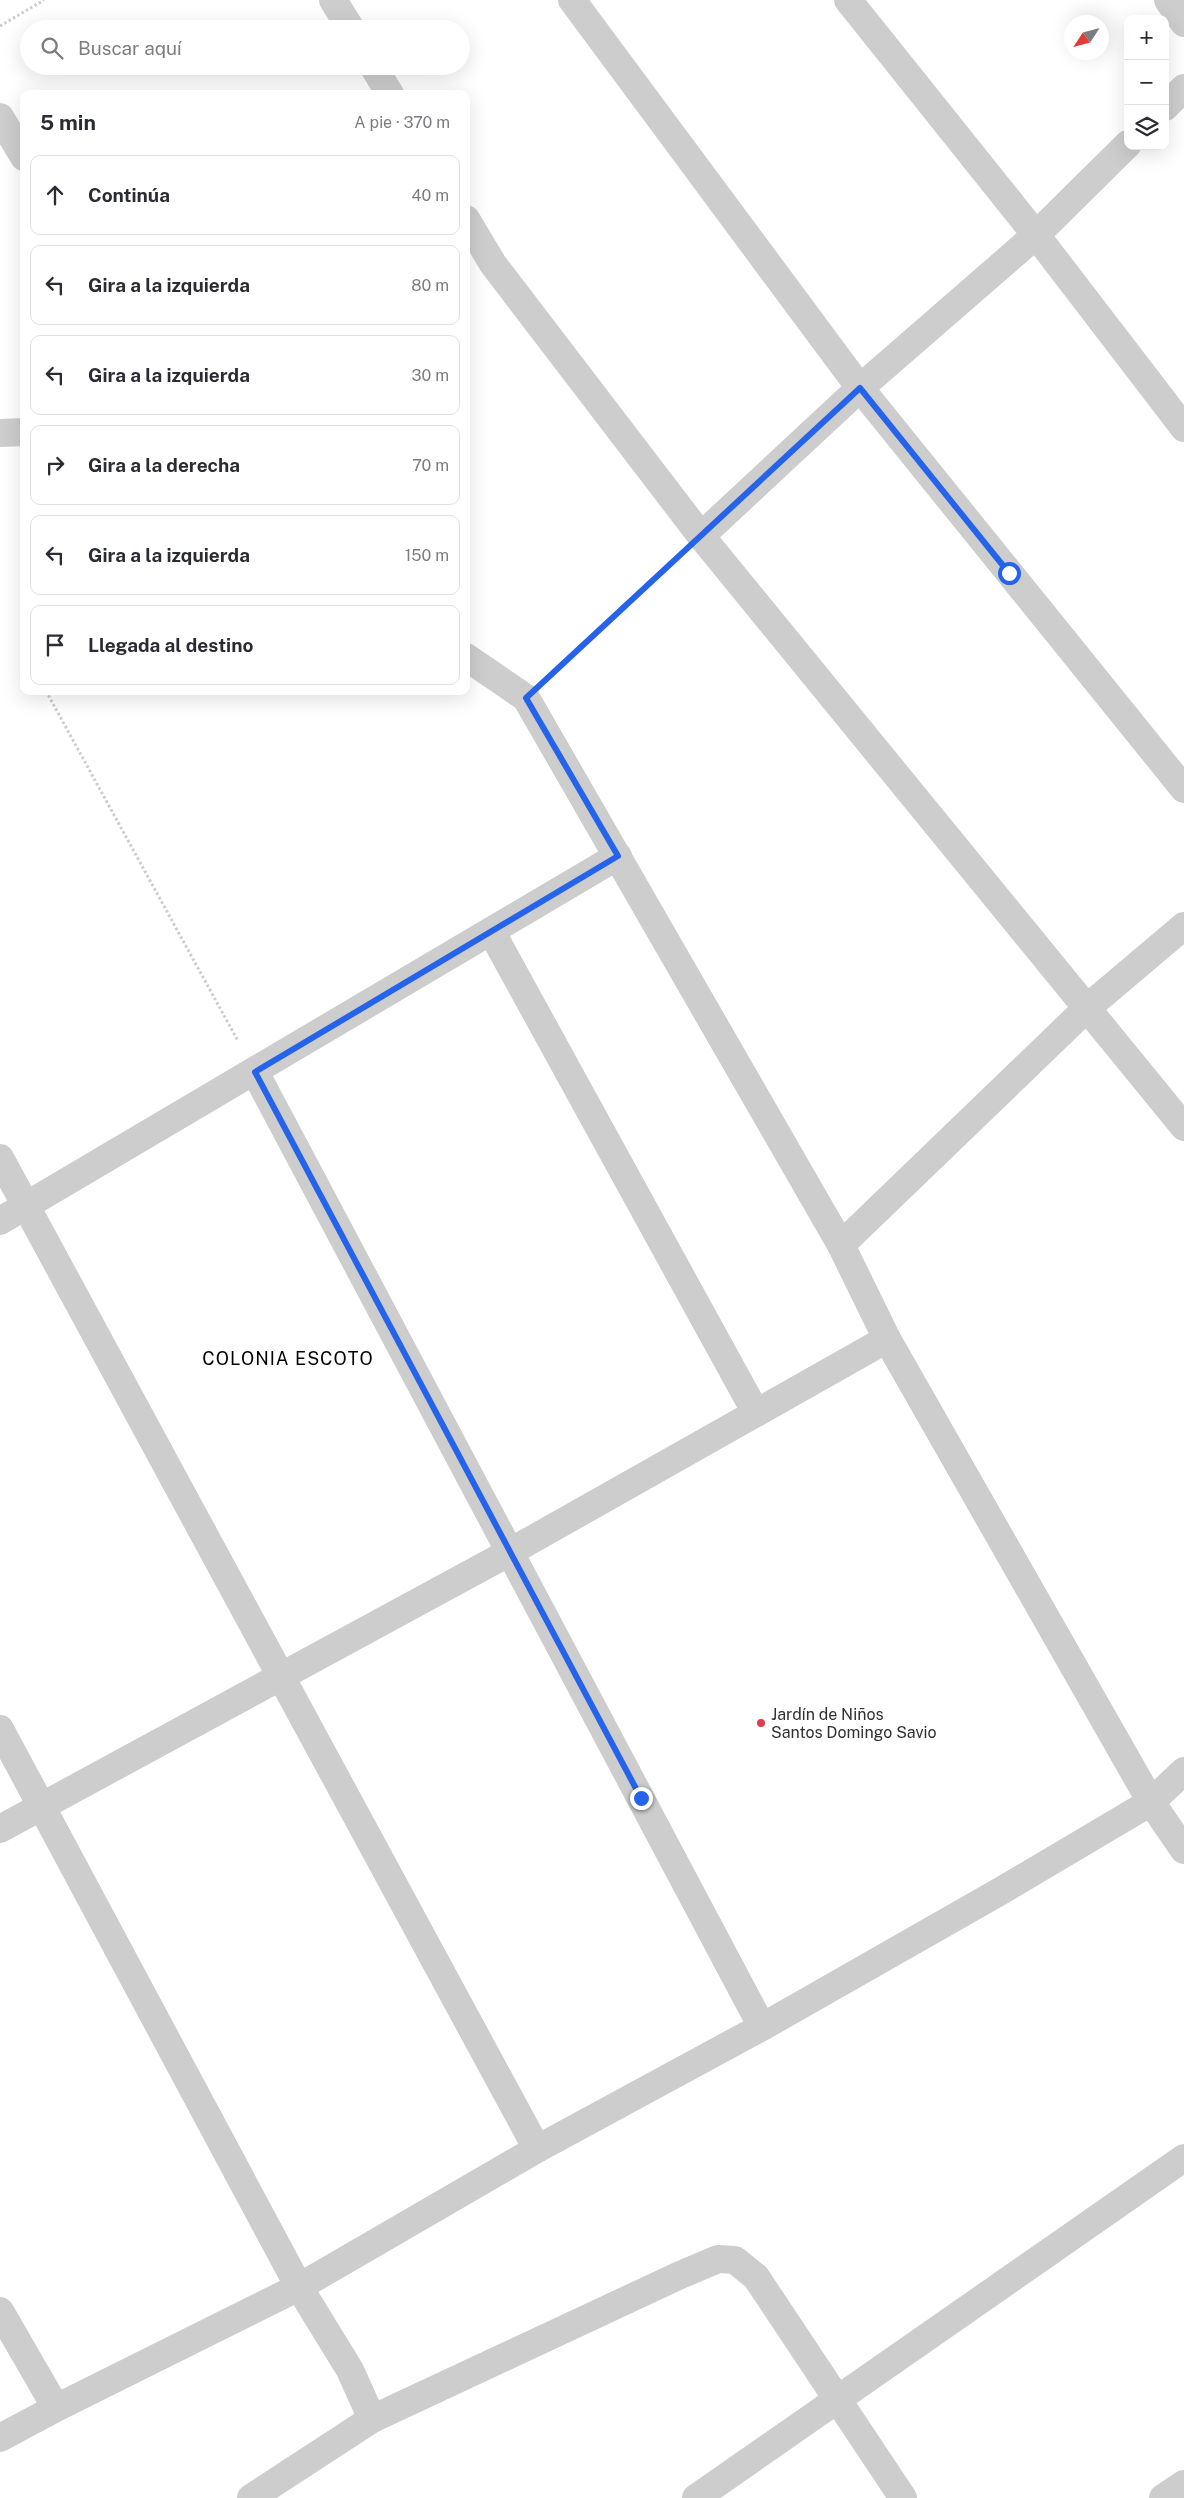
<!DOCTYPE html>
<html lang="es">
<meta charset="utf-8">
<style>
body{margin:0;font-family:"Public Sans",sans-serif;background:#f7f7f7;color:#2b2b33}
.controls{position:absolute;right:15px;top:15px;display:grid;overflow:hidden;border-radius:10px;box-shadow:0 5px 20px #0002}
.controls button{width:45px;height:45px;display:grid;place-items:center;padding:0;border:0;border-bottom:1px solid #e1e1e2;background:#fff;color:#2b2b33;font:25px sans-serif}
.compass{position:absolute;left:1064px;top:15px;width:45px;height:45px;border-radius:50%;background:#fff;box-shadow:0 5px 20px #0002;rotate:234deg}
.stop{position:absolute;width:15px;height:15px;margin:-11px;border:4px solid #2563eb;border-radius:50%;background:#fff}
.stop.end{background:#2563eb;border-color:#fff;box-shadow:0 1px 5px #0008}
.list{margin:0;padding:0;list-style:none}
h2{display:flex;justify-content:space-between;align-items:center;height:65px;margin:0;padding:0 20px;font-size:21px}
h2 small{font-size:16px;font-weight:400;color:#7c7c81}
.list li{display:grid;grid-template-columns:32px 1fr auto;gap:15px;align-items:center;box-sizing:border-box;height:80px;margin:0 10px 10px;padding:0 10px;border:1px solid #e1e1e2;border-radius:10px}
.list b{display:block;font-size:19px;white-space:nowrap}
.list em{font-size:16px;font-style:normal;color:#7c7c81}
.icon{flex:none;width:28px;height:28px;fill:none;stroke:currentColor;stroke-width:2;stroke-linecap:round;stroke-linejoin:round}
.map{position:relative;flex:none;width:1184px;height:2498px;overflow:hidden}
.search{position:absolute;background:#fff;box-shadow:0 5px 20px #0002;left:20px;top:20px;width:450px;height:55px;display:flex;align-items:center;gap:12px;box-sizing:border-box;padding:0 18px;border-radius:28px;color:#7c7c81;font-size:19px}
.panel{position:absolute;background:#fff;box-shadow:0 5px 20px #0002;left:20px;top:90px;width:450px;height:605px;border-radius:10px}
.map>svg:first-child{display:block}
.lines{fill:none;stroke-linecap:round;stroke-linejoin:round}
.path{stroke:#cdcdcd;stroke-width:3;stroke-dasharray:2.5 2.5;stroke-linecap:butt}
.minor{stroke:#cdcdcd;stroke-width:28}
.route{stroke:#2563eb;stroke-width:6}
.poi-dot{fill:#db3e4c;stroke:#fff;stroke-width:2}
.labels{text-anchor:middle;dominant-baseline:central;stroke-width:5;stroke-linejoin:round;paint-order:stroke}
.poi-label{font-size:16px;fill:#303030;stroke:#fff;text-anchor:start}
.neighbourhood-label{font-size:18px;letter-spacing:1px;fill:#000;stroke:#fff}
</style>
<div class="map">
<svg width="1184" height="2498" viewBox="0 0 1184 2498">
<rect width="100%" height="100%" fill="#fff"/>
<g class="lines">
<!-- path -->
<g class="path">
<path d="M0,26L44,0"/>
<path d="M551,675L676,559"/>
<path d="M46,691L238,1041"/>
</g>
<!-- minor -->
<g class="minor">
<path d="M333,0L351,29"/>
<path d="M572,0L860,388L1184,789"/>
<path d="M848,0L1036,235L1184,428"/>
<path d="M1168,0L1184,23"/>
<path d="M373,66L390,94"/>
<path d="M1165,107L1184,88"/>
<path d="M0,117L24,157"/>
<path d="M466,219L493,264L701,536L1184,1127"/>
<path d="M0,433L24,432"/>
<path d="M701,536L860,388L1036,235L1128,144"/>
<path d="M466,657L526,698L841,1245L887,1339L1151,1802L1184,1850"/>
<path d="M491,931L756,1413"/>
<path d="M255,1072L762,2027"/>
<path d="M0,1158L537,2149"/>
<path d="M0,1221L618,856"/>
<path d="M841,1245L1087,1008L1184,926"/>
<path d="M0,1729L299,2287L350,2370L372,2419L678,2276L718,2259L735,2260L756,2277L903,2498"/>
<path d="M0,1829L510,1552L887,1339"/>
<path d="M0,2311L56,2408"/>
<path d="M0,2438L56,2408L299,2287L537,2149L762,2027L999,1892L1151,1802L1184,1771"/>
<path d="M251,2498L372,2419"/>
<path d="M696,2498L1184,2158"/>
<path d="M1163,2498L1184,2484"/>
</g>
</g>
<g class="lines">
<!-- route -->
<path class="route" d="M641,1798L255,1072L618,856L526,698L860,388L1009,573"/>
</g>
<!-- markers -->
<circle class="poi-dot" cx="761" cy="1723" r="5"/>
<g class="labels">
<!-- poi labels -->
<g class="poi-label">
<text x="771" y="1714">Jardín de Niños<tspan x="771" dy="18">Santos Domingo Savio</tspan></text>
</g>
<!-- neighbourhood labels -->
<g class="neighbourhood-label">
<text x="288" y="1358">COLONIA ESCOTO</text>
</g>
</g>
</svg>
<div class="controls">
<button>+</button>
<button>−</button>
<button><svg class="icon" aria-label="layers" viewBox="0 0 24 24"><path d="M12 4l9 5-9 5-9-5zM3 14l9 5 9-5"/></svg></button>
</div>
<svg class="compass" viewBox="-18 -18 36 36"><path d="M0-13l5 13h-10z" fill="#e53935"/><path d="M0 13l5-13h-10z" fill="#7c7c81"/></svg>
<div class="stop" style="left:1009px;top:573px"></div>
<div class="stop end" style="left:641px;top:1798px"></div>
<div class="search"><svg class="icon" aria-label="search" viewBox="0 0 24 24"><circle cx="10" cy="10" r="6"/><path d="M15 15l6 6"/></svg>Buscar aquí</div>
<section class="panel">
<h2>5 min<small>A pie · 370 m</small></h2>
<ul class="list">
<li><svg class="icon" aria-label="ahead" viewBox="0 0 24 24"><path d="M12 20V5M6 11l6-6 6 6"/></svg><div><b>Continúa</b></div><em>40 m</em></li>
<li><svg class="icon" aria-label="left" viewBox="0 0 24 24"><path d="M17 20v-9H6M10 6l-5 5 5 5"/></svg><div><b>Gira a la izquierda</b></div><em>80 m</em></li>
<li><svg class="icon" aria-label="left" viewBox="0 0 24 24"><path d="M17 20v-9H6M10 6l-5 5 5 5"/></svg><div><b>Gira a la izquierda</b></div><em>30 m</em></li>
<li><svg class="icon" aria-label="right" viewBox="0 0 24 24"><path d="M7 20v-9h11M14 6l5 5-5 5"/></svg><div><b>Gira a la derecha</b></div><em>70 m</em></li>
<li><svg class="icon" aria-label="left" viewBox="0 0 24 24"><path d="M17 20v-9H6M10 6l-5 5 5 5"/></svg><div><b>Gira a la izquierda</b></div><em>150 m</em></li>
<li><svg class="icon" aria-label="arrive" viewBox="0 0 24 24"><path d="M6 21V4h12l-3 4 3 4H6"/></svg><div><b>Llegada al destino</b></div></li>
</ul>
</section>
</div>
